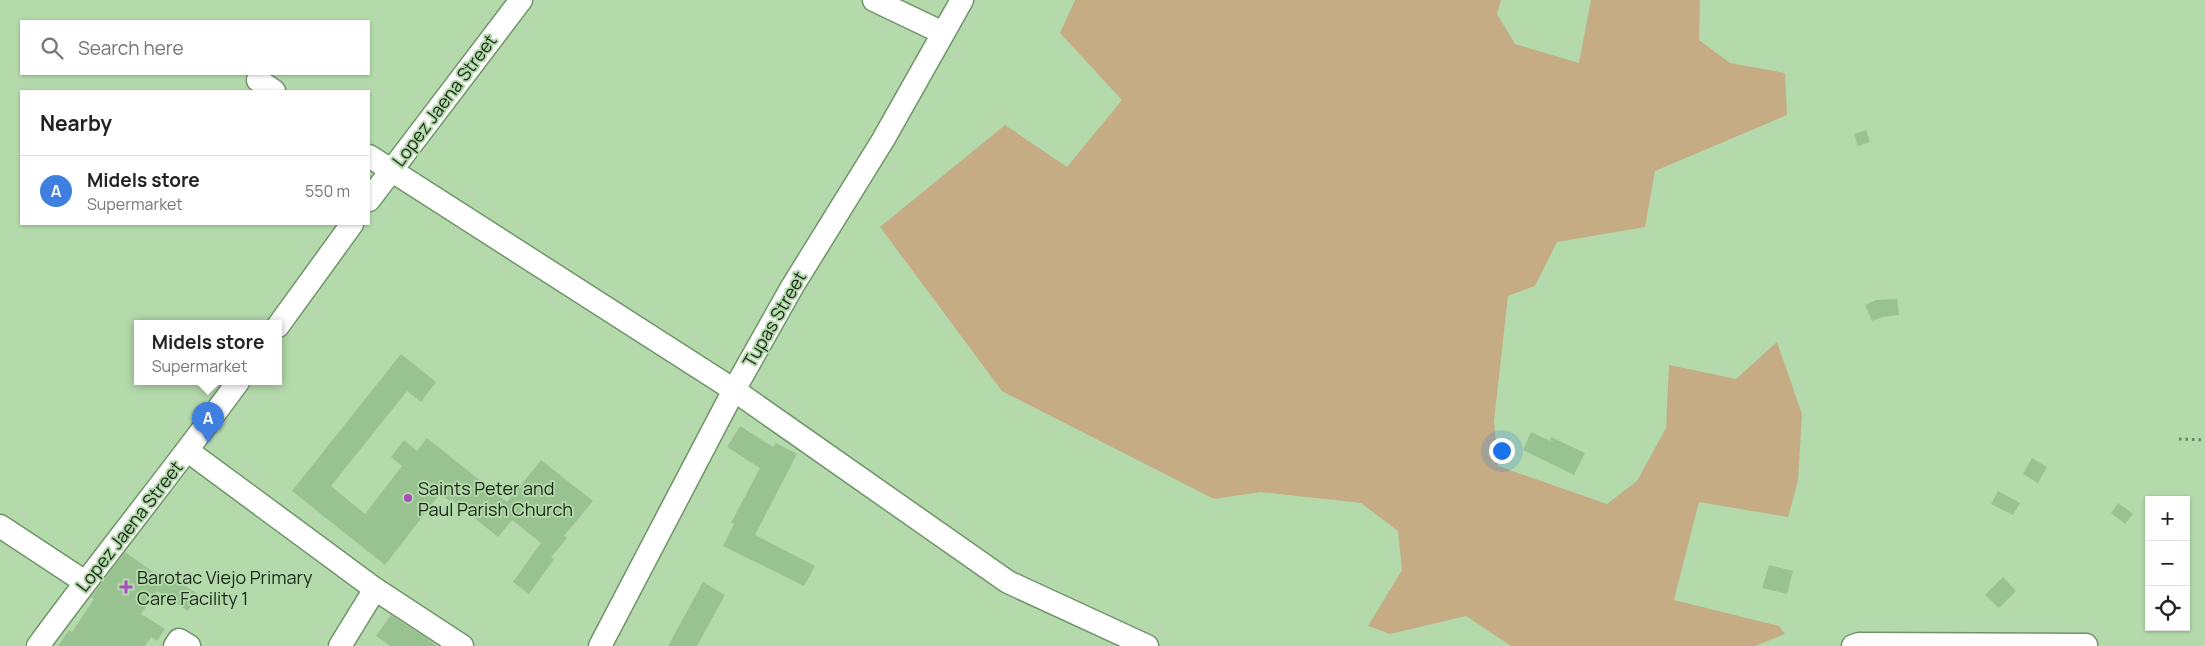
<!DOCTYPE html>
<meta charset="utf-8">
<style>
body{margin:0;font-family:Manrope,sans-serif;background:#f2f2f2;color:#222}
.controls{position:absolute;right:15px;bottom:15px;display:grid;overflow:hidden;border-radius:0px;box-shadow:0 1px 4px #0004}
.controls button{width:45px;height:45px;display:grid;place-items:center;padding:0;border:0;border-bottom:1px solid #e0e0e0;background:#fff;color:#222;font:25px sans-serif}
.you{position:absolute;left:1501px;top:450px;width:18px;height:18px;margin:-12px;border:4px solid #fff;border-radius:50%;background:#1a73e8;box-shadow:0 0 0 8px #1a73e833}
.badge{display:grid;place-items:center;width:32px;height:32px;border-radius:50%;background:#a84fbb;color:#fff;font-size:16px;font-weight:700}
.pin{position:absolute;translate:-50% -41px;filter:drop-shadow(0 1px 2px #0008)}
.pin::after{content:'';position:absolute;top:26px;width:18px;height:15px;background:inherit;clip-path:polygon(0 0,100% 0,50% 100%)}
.popup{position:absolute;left:134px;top:320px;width:148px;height:65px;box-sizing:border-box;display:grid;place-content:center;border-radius:0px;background:#fff;filter:drop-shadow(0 1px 4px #0005);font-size:16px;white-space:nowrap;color:#767676}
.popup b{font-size:19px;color:#222}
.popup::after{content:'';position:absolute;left:50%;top:100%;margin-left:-10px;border:10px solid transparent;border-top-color:#fff}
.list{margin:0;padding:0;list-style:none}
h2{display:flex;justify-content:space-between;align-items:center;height:65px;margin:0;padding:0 20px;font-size:21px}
h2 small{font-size:16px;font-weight:400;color:#767676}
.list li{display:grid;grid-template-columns:32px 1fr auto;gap:15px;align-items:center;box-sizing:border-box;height:70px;padding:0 20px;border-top:1px solid #e0e0e0}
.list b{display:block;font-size:19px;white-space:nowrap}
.list p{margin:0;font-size:16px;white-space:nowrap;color:#767676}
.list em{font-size:16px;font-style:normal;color:#767676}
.icon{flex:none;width:28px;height:28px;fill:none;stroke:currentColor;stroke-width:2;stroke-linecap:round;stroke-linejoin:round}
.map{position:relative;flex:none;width:2205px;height:646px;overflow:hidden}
.search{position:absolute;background:#fff;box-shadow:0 1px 4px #0004;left:20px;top:20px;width:350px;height:55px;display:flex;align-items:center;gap:12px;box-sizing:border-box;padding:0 18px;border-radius:0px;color:#767676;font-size:19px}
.panel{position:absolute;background:#fff;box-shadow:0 1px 4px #0004;left:20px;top:90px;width:350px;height:135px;border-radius:0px}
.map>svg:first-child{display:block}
.green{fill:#c5ac84}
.building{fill:#99c291}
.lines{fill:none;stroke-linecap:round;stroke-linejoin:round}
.minor-casing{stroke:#709469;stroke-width:25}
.path{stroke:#688363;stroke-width:3;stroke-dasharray:2.5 4;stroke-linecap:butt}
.minor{stroke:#fff;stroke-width:22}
.poi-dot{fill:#a84fbb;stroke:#b4daac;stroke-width:2}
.labels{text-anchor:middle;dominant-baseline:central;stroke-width:4;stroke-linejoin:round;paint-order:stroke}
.street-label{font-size:18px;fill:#192716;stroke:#b4daac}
.poi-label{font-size:18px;fill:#192716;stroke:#b4daac;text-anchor:start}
</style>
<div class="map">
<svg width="2205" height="646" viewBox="0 0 2205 646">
<rect width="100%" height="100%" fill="#b4daac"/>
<!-- green -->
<path class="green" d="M1075,0H1501L1497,14L1515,44L1579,63L1591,0H1700L1699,40L1730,63L1785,73L1787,115L1655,171L1645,227L1557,242L1535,286L1508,296L1494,421L1498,466L1607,504L1637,481L1666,428L1669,365L1736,379L1777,342L1802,414L1798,481L1788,517L1699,502L1674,600L1779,626L1785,634L1755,646H1511L1466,616L1390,634L1368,626L1402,570L1398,531L1361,503L1261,492L1214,499L1002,391L880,227L1005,125L1067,167L1122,100L1060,33Z"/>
<!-- building -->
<g class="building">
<path d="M1866,130L1870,142L1858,146L1854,134Z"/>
<path d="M1897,299L1899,315L1883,317L1872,321L1865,305L1876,300Z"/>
<path d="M401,354L436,382L421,402L407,391L331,486L365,514L402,466L391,457L404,440L417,451L427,438L507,502L541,460L593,501L564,536L567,538L551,557L554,559L529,594L513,582L541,543L512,520L498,537L451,499L450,501L440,494L385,565L292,491Z"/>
<path d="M740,426L773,447L776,443L797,454L755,535L815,566L804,586L723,546L734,524L731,523L760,468L727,447Z"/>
<path d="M1531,432L1550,441L1551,437L1585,453L1574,475L1523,450Z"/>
<path d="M2032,458L2047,467L2038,483L2023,474Z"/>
<path d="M1998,491L2020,503L2013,515L1991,504Z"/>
<path d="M2118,503L2133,514L2125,524L2111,513Z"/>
<path d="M125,552L167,582L171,577L198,594L188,611L157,591L141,614L165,629L157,641L151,637L145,646H58L69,630L72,632L94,599L91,597Z"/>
<path d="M1769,565L1793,571L1787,594L1762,588Z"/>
<path d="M2003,577L2016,591L1999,608L1985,595Z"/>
<path d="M703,582L725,595L697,646H668Z"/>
<path d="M391,615L426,638L437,646H390L376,636Z"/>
</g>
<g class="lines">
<defs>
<g id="minor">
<path d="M874,0L943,33"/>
<path d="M258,80L274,91"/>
<path d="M369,156L734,390L1008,582L1147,646"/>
<path d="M369,200L521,0"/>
<path d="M278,326L352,224"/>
<path d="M188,451L375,589L462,646"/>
<path d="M0,526L85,582"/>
<path d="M38,646C103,557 173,471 238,382"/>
<path d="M175,646L179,640L189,646"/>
<path d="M340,646L375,589"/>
<path d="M600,646L734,390L792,287L883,140L962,0"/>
<path d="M1853,646L1859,644L2086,645"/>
</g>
</defs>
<!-- minor casing -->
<use href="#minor" class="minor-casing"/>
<!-- path -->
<path class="path" d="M2179,439L2205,440"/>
<!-- minor -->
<use href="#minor" class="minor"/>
</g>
<!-- markers -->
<g class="poi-dot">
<circle cx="408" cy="498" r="5"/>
<path d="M123.5 579.5h5v5h5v5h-5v5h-5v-5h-5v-5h5z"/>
</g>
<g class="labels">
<!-- street labels -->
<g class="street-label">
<text transform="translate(444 100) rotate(-53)">Lopez Jaena Street</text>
<text transform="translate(774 319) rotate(-60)">Tupas Street</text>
<text transform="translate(129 526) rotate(-52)">Lopez Jaena Street</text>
</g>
<!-- poi labels -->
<g class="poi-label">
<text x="418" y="488">Saints Peter and<tspan x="418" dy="21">Paul Parish Church</tspan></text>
<text x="137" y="577">Barotac Viejo Primary<tspan x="137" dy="21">Care Facility 1</tspan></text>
</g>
</g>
</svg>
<div class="controls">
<button>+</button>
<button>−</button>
<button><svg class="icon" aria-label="locate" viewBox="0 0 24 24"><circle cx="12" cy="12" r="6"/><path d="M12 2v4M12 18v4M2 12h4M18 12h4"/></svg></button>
</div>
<div class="you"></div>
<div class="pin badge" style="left:208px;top:443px;background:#3f7fe0">A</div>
<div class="popup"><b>Midels store</b>Supermarket</div>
<div class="search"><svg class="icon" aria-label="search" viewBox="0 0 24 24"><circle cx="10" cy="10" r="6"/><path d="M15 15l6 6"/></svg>Search here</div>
<section class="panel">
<h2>Nearby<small></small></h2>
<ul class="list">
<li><span class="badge" style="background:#3f7fe0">A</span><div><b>Midels store</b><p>Supermarket</p></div><em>550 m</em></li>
</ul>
</section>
</div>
